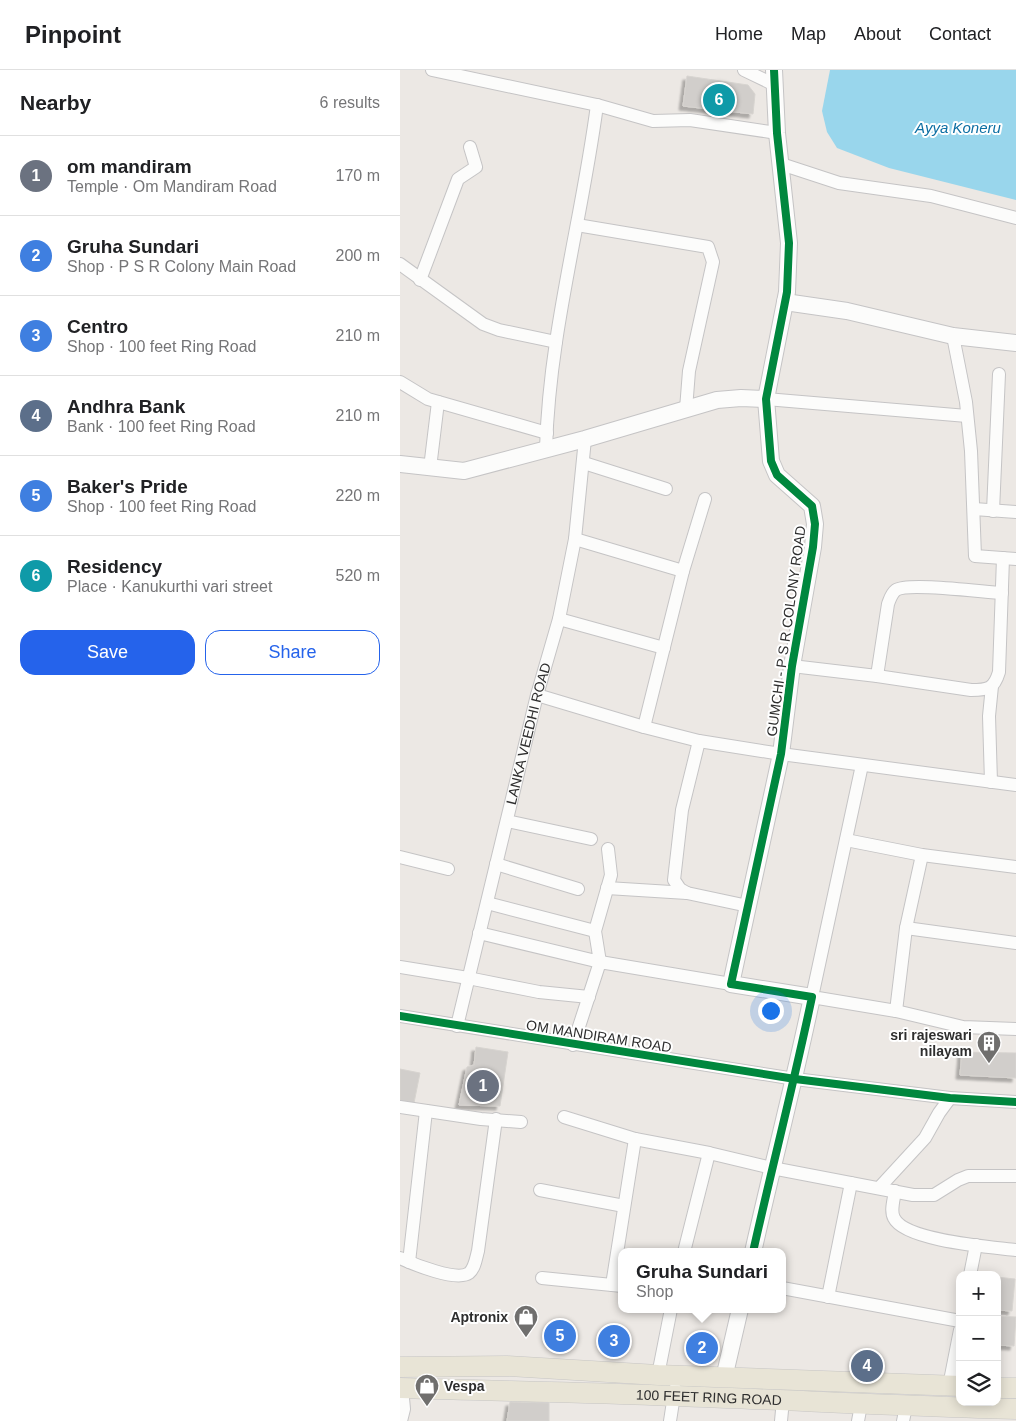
<!DOCTYPE html>
<meta charset="utf-8">
<style>
body{margin:0;font-family:Arial,sans-serif;background:#f6f6f6;color:#202124}
.controls{position:absolute;right:15px;bottom:15px;display:grid;overflow:hidden;border-radius:10px;box-shadow:0 2px 12px #0003}
.controls button{width:45px;height:45px;display:grid;place-items:center;padding:0;border:0;border-bottom:1px solid #e0e0e0;background:#fff;color:#202124;font:25px sans-serif}
.you{position:absolute;left:370px;top:940px;width:18px;height:18px;margin:-12px;border:4px solid #fff;border-radius:50%;background:#1a73e8;box-shadow:0 0 0 8px #1a73e833}
.badge{display:grid;place-items:center;width:32px;height:32px;border-radius:50%;background:#2563eb;color:#fff;font-size:16px;font-weight:700}
.pin{position:absolute;translate:-50% -50%;border:2px solid #fff;box-shadow:0 1px 5px #0006}
.popup{position:absolute;left:218px;top:1178px;width:168px;height:65px;box-sizing:border-box;display:grid;place-content:center;border-radius:10px;background:#fff;filter:drop-shadow(0 1px 4px #0005);font-size:16px;white-space:nowrap;color:#757577}
.popup b{font-size:19px;color:#202124}
.popup::after{content:'';position:absolute;left:50%;top:100%;margin-left:-10px;border:10px solid transparent;border-top-color:#fff}
.list{margin:0;padding:0;list-style:none}
h2{display:flex;justify-content:space-between;align-items:center;height:65px;margin:0;padding:0 20px;font-size:21px}
h2 small{font-size:16px;font-weight:400;color:#757577}
.list li{display:grid;grid-template-columns:32px 1fr auto;gap:15px;align-items:center;box-sizing:border-box;height:80px;padding:0 20px;border-top:1px solid #e0e0e0}
.list b{display:block;font-size:19px;white-space:nowrap}
.list p{margin:0;font-size:16px;white-space:nowrap;color:#757577}
.list em{font-size:16px;font-style:normal;color:#757577}
.actions{display:flex;gap:10px;padding:15px 20px}
.actions a{flex:1;padding:11px 0;border:1px solid #2563eb;border-radius:15px;text-align:center;font-size:18px;color:#2563eb}
.actions .main{background:#2563eb;color:#fff}
.icon{flex:none;width:28px;height:28px;fill:none;stroke:currentColor;stroke-width:2;stroke-linecap:round;stroke-linejoin:round}
.map{position:relative;flex:none;width:616px;height:1351px;overflow:hidden}
header{display:flex;align-items:center;gap:30px;box-sizing:border-box;height:70px;padding:0 25px;background:#fff;border-bottom:1px solid #e0e0e0}
header strong{font-size:24px}
nav{display:flex;gap:28px;margin-inline-start:auto;font-size:18px}
main{display:flex}
aside{flex:1;background:#fff}
.map>svg:first-child{display:block}
.water{fill:#99d6ec}
.building{fill:#d1cecb;stroke:#d7d4d0;filter:url(#shadow)}
.lines{fill:none;stroke-linecap:round;stroke-linejoin:round}
.minor-casing{stroke:#c5c4c5;stroke-width:14}
.tertiary-casing{stroke:#c5c4c5;stroke-width:18}
.primary-casing{stroke:#c6c5c4;stroke-width:21}
.minor{stroke:#fcfcfb;stroke-width:12}
.tertiary{stroke:#fcfcfb;stroke-width:16}
.primary{stroke:#e8e4d6;stroke-width:20}
.cycleway-casing{stroke:#fff;stroke-width:11}
.cycleway{stroke:#00873e;stroke-width:8}
.labels{text-anchor:middle;dominant-baseline:central;stroke-width:4;stroke-linejoin:round;paint-order:stroke}
.street-label{font-size:14px;fill:#2e2e2e;stroke:#fff}
.poi-label{font-size:14px;font-weight:bold;fill:#2e2e2e;stroke:#fff;text-anchor:end}
.water-label{font-size:15px;font-style:italic;fill:#0d6fa3;stroke:#fff}
</style>
<header>
<strong>Pinpoint</strong>
<nav><a>Home</a><a>Map</a><a>About</a><a>Contact</a></nav>
</header>
<main>
<aside>
<h2>Nearby<small>6 results</small></h2>
<ul class="list">
<li><span class="badge" style="background:#6b7280">1</span><div><b>om mandiram</b><p>Temple · Om Mandiram Road</p></div><em>170 m</em></li>
<li><span class="badge" style="background:#3f7fe0">2</span><div><b>Gruha Sundari</b><p>Shop · P S R Colony Main Road</p></div><em>200 m</em></li>
<li><span class="badge" style="background:#3f7fe0">3</span><div><b>Centro</b><p>Shop · 100 feet Ring Road</p></div><em>210 m</em></li>
<li><span class="badge" style="background:#5c6f8a">4</span><div><b>Andhra Bank</b><p>Bank · 100 feet Ring Road</p></div><em>210 m</em></li>
<li><span class="badge" style="background:#3f7fe0">5</span><div><b>Baker's Pride</b><p>Shop · 100 feet Ring Road</p></div><em>220 m</em></li>
<li><span class="badge" style="background:#0f9aa8">6</span><div><b>Residency</b><p>Place · Kanukurthi vari street</p></div><em>520 m</em></li>
</ul>
<div class="actions"><a class="main">Save</a><a>Share</a></div>
</aside>
<div class="map">
<svg width="616" height="1351" viewBox="0 0 616 1351">
<defs>
<filter id="shadow"><feDropShadow dx="-4" dy="4" stdDeviation="1" flood-color="#0004"/></filter>
</defs>
<rect width="100%" height="100%" fill="#ece8e4"/>
<!-- water -->
<path class="water" d="M430,0H616V130L489,98L437,78L427,62L422,41Z"/>
<!-- building -->
<g class="building">
<path d="M287,6L348,15L355,24L353,44L283,36Z"/>
<path d="M76,977L108,982L100,1036L59,1035L67,997L74,995Z"/>
<path d="M562,982L616,983V1008L560,1005Z"/>
<path d="M0,999L20,1003L14,1033L0,1031Z"/>
<path d="M597,1207L615,1209L612,1241L597,1240Z"/>
<path d="M597,1246L616,1247L614,1276L597,1275Z"/>
<path d="M110,1332L149,1333V1351H107Z"/>
</g>
<g class="lines">
<defs>
<g id="minor">
<path d="M32,0L197,35L253,51L290,50L377,63"/>
<path d="M344,0L375,15"/>
<path d="M381,94L439,113L531,126L616,148"/>
<path d="M177,155L308,177L313,192L289,301L286,339"/>
<path d="M0,194L83,254L99,260L156,272"/>
<path d="M20,210L58,109L76,97L70,77"/>
<path d="M553,266L566,332L571,381L575,486L616,489"/>
<path d="M0,312L28,329L147,363"/>
<path d="M366,329L567,346"/>
<path d="M146,379C149,263 182,150 197,35"/>
<path d="M184,393L266,419"/>
<path d="M30,398L38,332"/>
<path d="M574,439L616,442"/>
<path d="M593,441L599,304"/>
<path d="M175,469L283,501"/>
<path d="M159,549L264,578"/>
<path d="M392,596L477,606L571,620C588,620 594,619 599,602L603,488"/>
<path d="M477,606L488,534C490,529 491,524 496,520C508,512 583,522 602,523"/>
<path d="M137,625L244,657L299,671L381,684L616,715"/>
<path d="M244,657L283,501L305,429"/>
<path d="M299,671L282,740L274,810L280,819L287,823L348,836"/>
<path d="M462,695L412,927L496,941L563,957L616,959"/>
<path d="M591,712L589,646L592,616"/>
<path d="M107,751L191,769"/>
<path d="M446,770L522,785L616,797"/>
<path d="M0,787L48,799"/>
<path d="M96,794L178,819"/>
<path d="M207,818L287,823"/>
<path d="M87,833L195,861"/>
<path d="M506,858L616,873"/>
<path d="M79,863L200,892L195,861L211,805L208,779"/>
<path d="M0,897L68,908L139,922L189,927"/>
<path d="M496,941L506,858L522,785"/>
<path d="M0,946L395,1009L550,1028L616,1032"/>
<path id="s1" d="M57,956L137,625L159,549L175,469L185,369"/>
<path d="M173,975L200,892L331,914"/>
<path d="M0,1037L81,1049L121,1052"/>
<path d="M164,1047L235,1069L309,1083L372,1098L513,1125H534L558,1110L568,1106H616"/>
<path d="M479,1118L525,1068L539,1043L550,1028"/>
<path d="M140,1120L224,1136"/>
<path d="M495,1121C494,1129 490,1141 494,1148C505,1171 592,1177 616,1180"/>
<path d="M284,1182L309,1083"/>
<path d="M0,1188C13,1194 57,1212 69,1203C75,1198 76,1188 78,1181L96,1049"/>
<path d="M9,1192L26,1041"/>
<path d="M570,1205L576,1175"/>
<path d="M142,1208L222,1216"/>
<path d="M212,1215L235,1069"/>
<path d="M382,1218L560,1251"/>
<path d="M428,1227L451,1113"/>
<path d="M258,1305L271,1239"/>
<path d="M549,1316L560,1260"/>
<path d="M1,1351L4,1339L2,1318"/>
<path d="M270,1351L275,1319"/>
<path d="M381,1351L383,1330"/>
<path d="M458,1351L461,1335"/>
<path d="M503,1351L506,1337"/>
</g>
<g id="tertiary">
<path d="M385,232L447,241L553,266L616,273"/>
<path d="M0,394L64,401L185,369L317,330L341,328L366,329"/>
<path d="M353,1182C372,1097 394,1013 412,927L331,914L381,684L392,596L413,477L415,454L412,436L377,405L371,391L366,329L387,222L389,173L377,63L374,0"/>
<path d="M324,1308L340,1239"/>
</g>
<g id="primary">
<path d="M0,1297L107,1296L258,1305L560,1316"/>
<path id="s2" d="M0,1318C92,1321 184,1322 276,1326C389,1330 503,1336 616,1339"/>
<path d="M597,1318H616"/>
</g>
</defs>
<!-- minor casing -->
<use href="#minor" class="minor-casing"/>
<!-- tertiary casing -->
<use href="#tertiary" class="tertiary-casing"/>
<!-- primary casing -->
<use href="#primary" class="primary-casing"/>
<!-- minor -->
<use href="#minor" class="minor"/>
<!-- tertiary -->
<use href="#tertiary" class="tertiary"/>
<!-- primary -->
<use href="#primary" class="primary"/>
<defs>
<g id="cycleway">
<path d="M0,946L395,1009L550,1028L616,1032"/>
<path d="M353,1182C372,1097 394,1013 412,927L331,914L381,684L392,596L413,477L415,454L412,436L377,405L371,391L366,329L387,222L389,173L377,63L374,0"/>
</g>
</defs>
<!-- cycleway casing -->
<use href="#cycleway" class="cycleway-casing"/>
<!-- cycleway -->
<use href="#cycleway" class="cycleway"/>
</g>
<!-- icons -->
<defs>
<symbol id="building-pin" viewBox="-11 -11 22 30"><path d="M0 17L-7.5 6A9.5 9.5 0 1 1 7.5 6Z" fill="#706f6e" stroke="#fff"/><path d="M-4-6H4V6H1V3H-1V6H-4ZM-2.5-4.3h1.7v1.8h-1.7ZM.8-4.3h1.7v1.8H.8ZM-2.5-1h1.7V.8h-1.7ZM.8-1h1.7V.8H.8Z" fill="#fff"/></symbol>
<symbol id="shop-pin" viewBox="-11 -11 22 30"><path d="M0 17L-7.5 6A9.5 9.5 0 1 1 7.5 6Z" fill="#706f6e" stroke="#fff"/><path d="M-5-2.5h2.3a2.7 3.5 0 0 1 5.4 0H5L5.5 6h-11ZM-1.5-2.5h3a1.5 2.3 0 0 0-3 0Z" fill="#fff"/></symbol>
</defs>
<g fill-rule="evenodd">
<use href="#building-pin" x="575" y="959" width="28" height="38"/>
<use href="#shop-pin" x="112" y="1233" width="28" height="38"/>
<use href="#shop-pin" x="13" y="1302" width="28" height="38"/>
</g>
<g class="labels">
<!-- street labels -->
<g class="street-label">
<text transform="translate(386 561) rotate(-82)">GUMCHI - P S R COLONY ROAD</text>
<text stroke="none"><textPath href="#s1" startOffset="301">LANKA VEEDHI ROAD</textPath></text>
<text transform="translate(199 966) rotate(9)">OM MANDIRAM ROAD</text>
<text stroke="none"><textPath href="#s2" startOffset="309">100 FEET RING ROAD</textPath></text>
</g>
<!-- poi labels -->
<g class="poi-label">
<text x="572" y="965">sri rajeswari<tspan x="572" dy="16">nilayam</tspan></text>
<text x="108" y="1247">Aptronix</text>
<text x="44" y="1316" text-anchor="start">Vespa</text>
</g>
<!-- water labels -->
<g class="water-label">
<text x="558" y="57">Ayya Koneru</text>
</g>
</g>
</svg>
<div class="controls">
<button>+</button>
<button>−</button>
<button><svg class="icon" aria-label="layers" viewBox="0 0 24 24"><path d="M12 4l9 5-9 5-9-5zM3 14l9 5 9-5"/></svg></button>
</div>
<div class="you"></div>
<div class="pin badge" style="left:83px;top:1016px;background:#6b7280">1</div>
<div class="pin badge" style="left:302px;top:1278px;background:#3f7fe0">2</div>
<div class="popup"><b>Gruha Sundari</b>Shop</div>
<div class="pin badge" style="left:214px;top:1271px;background:#3f7fe0">3</div>
<div class="pin badge" style="left:467px;top:1296px;background:#5c6f8a">4</div>
<div class="pin badge" style="left:160px;top:1266px;background:#3f7fe0">5</div>
<div class="pin badge" style="left:319px;top:30px;background:#0f9aa8">6</div>
</div>
</main>
